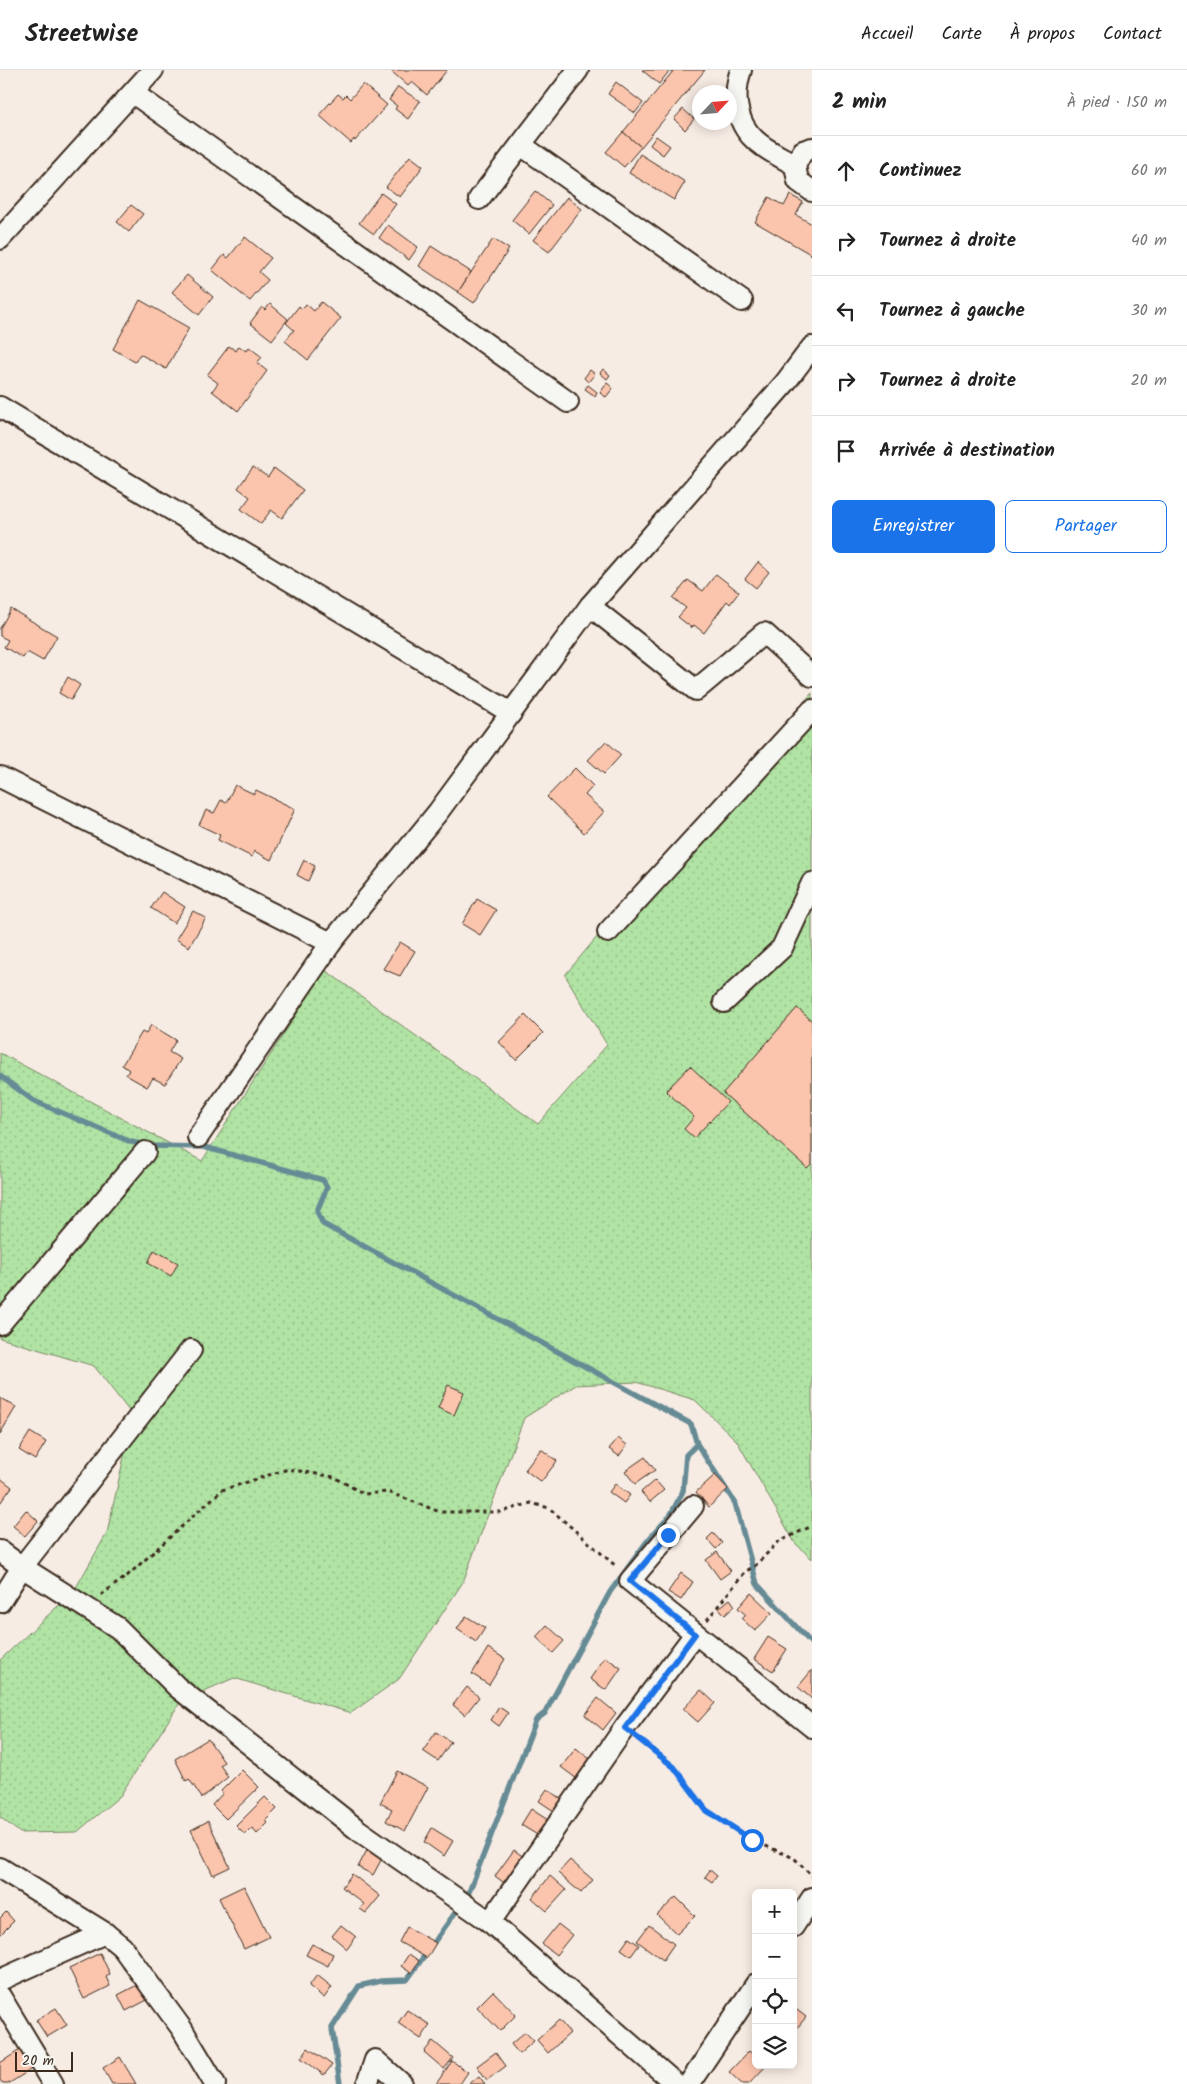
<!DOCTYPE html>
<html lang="fr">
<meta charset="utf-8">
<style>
body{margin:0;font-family:Kalam,sans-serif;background:#f2f2f2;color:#222}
.controls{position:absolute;right:15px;bottom:15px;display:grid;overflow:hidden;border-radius:8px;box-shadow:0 2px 12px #0003}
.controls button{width:45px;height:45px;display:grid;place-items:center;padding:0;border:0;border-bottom:1px solid #e0e0e0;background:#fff;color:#222;font:25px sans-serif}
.compass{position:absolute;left:692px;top:15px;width:45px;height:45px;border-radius:50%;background:#fff;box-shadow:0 2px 12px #0003;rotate:64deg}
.scale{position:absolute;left:15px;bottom:12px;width:58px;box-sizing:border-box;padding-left:5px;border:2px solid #3b2a1e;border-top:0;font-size:14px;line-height:18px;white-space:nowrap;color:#3b2a1e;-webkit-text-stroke:4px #f6f6f2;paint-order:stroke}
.stop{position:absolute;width:15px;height:15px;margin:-11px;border:4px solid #1a73e8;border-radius:50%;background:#fff}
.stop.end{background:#1a73e8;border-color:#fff;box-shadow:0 1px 5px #0008}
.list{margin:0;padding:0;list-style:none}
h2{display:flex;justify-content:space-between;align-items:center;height:65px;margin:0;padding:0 20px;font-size:21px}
h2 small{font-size:16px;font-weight:400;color:#767676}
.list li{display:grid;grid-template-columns:32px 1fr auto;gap:15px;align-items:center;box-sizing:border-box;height:70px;padding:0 20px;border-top:1px solid #e0e0e0}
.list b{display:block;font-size:19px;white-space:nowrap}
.list em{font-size:16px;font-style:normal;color:#767676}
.actions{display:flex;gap:10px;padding:15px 20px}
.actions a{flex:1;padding:11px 0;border:1px solid #1a73e8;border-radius:8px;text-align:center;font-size:18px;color:#1a73e8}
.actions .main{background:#1a73e8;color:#fff}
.icon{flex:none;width:28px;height:28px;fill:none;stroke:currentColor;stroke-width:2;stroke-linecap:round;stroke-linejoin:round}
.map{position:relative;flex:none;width:812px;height:2014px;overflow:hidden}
header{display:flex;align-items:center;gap:30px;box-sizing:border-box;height:70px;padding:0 25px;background:#fff;border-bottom:1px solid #e0e0e0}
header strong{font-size:24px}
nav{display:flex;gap:28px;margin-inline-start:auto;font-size:18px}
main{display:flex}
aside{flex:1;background:#fff}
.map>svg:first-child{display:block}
.grass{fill:url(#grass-dots);stroke:#768661}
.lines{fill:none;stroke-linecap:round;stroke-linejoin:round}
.stream{stroke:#668b95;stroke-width:5.5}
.building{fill:#fbc5ad;stroke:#3b2a1e}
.minor-casing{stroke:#3b2a1e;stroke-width:24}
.path{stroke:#3b2a1e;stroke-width:3;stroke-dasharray:4 4;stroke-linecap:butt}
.minor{stroke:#f6f6f2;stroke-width:20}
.route{stroke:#1a73e8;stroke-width:6}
</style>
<header>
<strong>Streetwise</strong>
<nav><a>Accueil</a><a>Carte</a><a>À propos</a><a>Contact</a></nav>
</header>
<main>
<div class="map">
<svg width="812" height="2014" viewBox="0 0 812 2014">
<defs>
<pattern id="grass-dots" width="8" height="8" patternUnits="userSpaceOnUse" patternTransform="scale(1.25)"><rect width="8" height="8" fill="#b0e3a4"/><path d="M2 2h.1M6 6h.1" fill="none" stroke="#98c38d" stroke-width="1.8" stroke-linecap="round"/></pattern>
</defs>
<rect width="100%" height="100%" fill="#f7ece4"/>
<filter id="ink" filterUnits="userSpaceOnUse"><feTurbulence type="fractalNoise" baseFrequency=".02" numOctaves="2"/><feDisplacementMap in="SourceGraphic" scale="10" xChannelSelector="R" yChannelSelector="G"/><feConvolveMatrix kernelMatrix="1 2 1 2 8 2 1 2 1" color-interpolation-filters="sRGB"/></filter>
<g filter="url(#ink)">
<!-- grass -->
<path class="grass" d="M812,623V1489L795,1473L737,1371L695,1330L636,1312L576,1315L524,1348L463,1512L399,1609L351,1643L234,1608L181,1631L120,1726L77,1762L20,1763L0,1747V1590L74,1521L107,1463L133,1346L94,1296L0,1268V983L202,1091L325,900L538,1054L607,975L565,905L649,805Z"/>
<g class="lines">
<!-- stream -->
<g class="stream">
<path d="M0,1006L34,1031L131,1072L152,1076L204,1077L323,1110L327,1117L317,1141L323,1154L691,1354L697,1374L686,1385L683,1421L670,1446L648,1470L610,1522L545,1643L536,1650L469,1822"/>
<path d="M697,1374L735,1433L757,1514L812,1574"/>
<path d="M340,2014L332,1958L359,1916L381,1911L407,1910L460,1836"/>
</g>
</g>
<!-- building -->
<g class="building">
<path d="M390,0H447L427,25L412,12L408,16Z"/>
<path d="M642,0H670L659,14Z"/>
<path d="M674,0H705L641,77L623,62Z"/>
<path d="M616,12L643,33L635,43L608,24Z"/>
<path d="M363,14L387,35L355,71L354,69L351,73L319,45L338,24L343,28L346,25L350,29Z"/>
<path d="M398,17L420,31L408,49L395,39L397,36L389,30Z"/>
<path d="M683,39L694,49L685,60L674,49Z"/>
<path d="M623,62L641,77L624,97L606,82Z"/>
<path d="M656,66L670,76L663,85L650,75Z"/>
<path d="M640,84L685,112L674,130L629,103Z"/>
<path d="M410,86L423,96L400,127L386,117Z"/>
<path d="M535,121L552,135L529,164L512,150Z"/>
<path d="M381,123L396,134L374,164L359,153Z"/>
<path d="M790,125L803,132L796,145L812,154V185L755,152L769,127L784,136Z"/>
<path d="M567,127L582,139L549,182L533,170Z"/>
<path d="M131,135L143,144L129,162L117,152Z"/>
<path d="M388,155L418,177L409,190L379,168Z"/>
<path d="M245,167L271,188L259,202L268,210L250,231L212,200L224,185L228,188Z"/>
<path d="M493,169L509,179L474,233L458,222Z"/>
<path d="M431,176L471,202L458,222L419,196Z"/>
<path d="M187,205L213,227L199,245L172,222Z"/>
<path d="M140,230L189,258L166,299L140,284L135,292L113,279Z"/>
<path d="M321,232L341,248L308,290L285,271L294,260L286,253L299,236L302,239L306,234L314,241Z"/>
<path d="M270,234L288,249L272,270L250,253L262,237L265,240Z"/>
<path d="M229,276L236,281L239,276L246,281L249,277L262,287L257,293L267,301L238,341L212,321L218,313L207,305Z"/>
<path d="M603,299L610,305L607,309L600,303Z"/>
<path d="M590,300L595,304L588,312L584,308Z"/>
<path d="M607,313L613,318L606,327L600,323Z"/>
<path d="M588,315L597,322L595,326L585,319Z"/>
<path d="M253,397L268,407L274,398L303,420L282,448L271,440L261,454L241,439L250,427L238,418Z"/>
<path d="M758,492L769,502L756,518L745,509Z"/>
<path d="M716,504L739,522L730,534L727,531L704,563L694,555L692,558L678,547L686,538L673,528L688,510L703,521Z"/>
<path d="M11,539L57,566L43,591L27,582L23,588L4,577L8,570L0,566V558Z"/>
<path d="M68,607L80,615L71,630L59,623Z"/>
<path d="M606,671L621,685L604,704L588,690Z"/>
<path d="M575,698L593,716L585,725L604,742L584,763L547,727Z"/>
<path d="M235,715L254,724L256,720L295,739L271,790L254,781L252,787L218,770L220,765L199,755L206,740L214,743L221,730L226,733Z"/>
<path d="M304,790L315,796L308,811L297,805Z"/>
<path d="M162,822L185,837L174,853L151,838Z"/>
<path d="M477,829L496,840L480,865L462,854Z"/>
<path d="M193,841L206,848L189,877L176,869Z"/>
<path d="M400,872L415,881L400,906L383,899Z"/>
<path d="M797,938L812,951V1093L807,1098L723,1023Z"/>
<path d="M525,945L543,963L516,990L499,972Z"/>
<path d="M151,955L176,970L169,982L181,989L165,1014L153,1008L147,1017L126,1005L129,1000L122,995L142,962L146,964Z"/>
<path d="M690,996L728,1032L694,1068L684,1059L694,1047L666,1021Z"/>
<path d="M154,1180L178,1193L171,1206L148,1193Z"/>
<path d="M448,1315L464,1322L454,1345L438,1338Z"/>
<path d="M0,1328L16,1337L0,1364Z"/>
<path d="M30,1362L46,1372L35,1390L19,1380Z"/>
<path d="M618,1368L627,1375L619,1386L609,1379Z"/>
<path d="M541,1379L557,1391L541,1412L525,1400Z"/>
<path d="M645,1387L655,1400L635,1414L625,1401Z"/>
<path d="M715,1405L728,1419L709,1437L696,1422Z"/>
<path d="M0,1408L12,1417L0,1433Z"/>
<path d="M655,1410L664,1420L650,1432L641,1422Z"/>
<path d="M615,1414L630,1425L624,1433L609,1422Z"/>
<path d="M26,1440L38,1451L25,1466L13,1456Z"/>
<path d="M713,1463L722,1473L716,1479L707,1469Z"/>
<path d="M717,1482L731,1501L720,1509L706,1490Z"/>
<path d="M681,1503L693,1512L681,1530L668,1522Z"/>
<path d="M751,1523L772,1543L755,1561L742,1549L746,1545L738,1538Z"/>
<path d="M730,1529L735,1536L725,1545L719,1538Z"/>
<path d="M466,1546L485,1558L476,1572L457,1559Z"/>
<path d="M547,1555L564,1571L553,1583L536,1567Z"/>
<path d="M768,1567L787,1579L773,1601L754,1589Z"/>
<path d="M488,1578L505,1589L489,1615L472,1604Z"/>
<path d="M605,1587L621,1598L606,1620L590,1609Z"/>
<path d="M812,1600V1629L798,1617Z"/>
<path d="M467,1617L479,1627L465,1645L453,1635Z"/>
<path d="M701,1620L715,1633L698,1652L683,1639Z"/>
<path d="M598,1628L616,1643L603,1660L585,1645Z"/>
<path d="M499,1637L508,1643L499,1656L491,1650Z"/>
<path d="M436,1662L451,1672L438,1691L423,1681Z"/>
<path d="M208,1669L224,1692L220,1695L228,1707L202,1728L189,1709L186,1711L175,1689Z"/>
<path d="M576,1678L591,1690L577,1709L561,1697Z"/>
<path d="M242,1700L259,1717L226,1749L212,1735L223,1723L221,1721Z"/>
<path d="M397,1701L428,1717L405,1761L386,1751L392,1739L380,1733Z"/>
<path d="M547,1719L565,1732L557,1743L539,1731Z"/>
<path d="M265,1727L277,1739L265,1751L268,1753L257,1764L252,1758L245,1765L236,1756Z"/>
<path d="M531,1739L554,1754L544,1769L521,1755Z"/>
<path d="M208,1751L230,1797L213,1805L191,1760Z"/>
<path d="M432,1758L453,1771L444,1786L424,1772Z"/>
<path d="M372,1771L387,1779L373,1805L358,1797Z"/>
<path d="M514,1780L532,1793L512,1819L495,1806Z"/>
<path d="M570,1790L593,1810L581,1823L558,1803Z"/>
<path d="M710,1800L717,1806L712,1812L705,1807Z"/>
<path d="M352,1804L380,1826L366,1843L360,1839L364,1834L342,1817Z"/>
<path d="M550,1806L566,1820L547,1841L532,1828Z"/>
<path d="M244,1816L269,1867L244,1879L219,1828Z"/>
<path d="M676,1827L695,1846L677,1864L657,1845Z"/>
<path d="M6,1842L14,1851L0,1865V1848Z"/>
<path d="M558,1854L572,1865L556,1885L542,1874Z"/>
<path d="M341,1855L356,1867L347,1879L332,1866Z"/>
<path d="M649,1855L674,1874L663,1890L637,1871Z"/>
<path d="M407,1857L436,1873L427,1888L399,1872Z"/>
<path d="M629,1868L639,1875L631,1886L621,1879Z"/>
<path d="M312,1874L333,1884L328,1896L306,1885Z"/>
<path d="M100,1883L110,1904L106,1907L110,1916L84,1929L69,1898Z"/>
<path d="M409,1884L419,1891L411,1903L401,1896Z"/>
<path d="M317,1905L332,1917L324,1928L309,1916Z"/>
<path d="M143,1912L151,1928L126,1941L118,1925Z"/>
<path d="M493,1921L516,1945L500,1961L477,1937Z"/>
<path d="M793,1937L806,1947L793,1963Z"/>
<path d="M56,1938L67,1955L47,1967L36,1950Z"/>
<path d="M407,1940L430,1955L421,1969L398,1953Z"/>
<path d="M559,1950L570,1963L548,1983L537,1970Z"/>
<path d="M525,1962L534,1971L519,1984L511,1974Z"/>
<path d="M433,1971L453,1988L444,1999L424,1982Z"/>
<path d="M23,1978L35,1997L8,2014H3L0,2010V1993Z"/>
<path d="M308,1978L332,1995L324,2005L301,1988Z"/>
<path d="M749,1981L756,1987V1995L766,1996L749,2014H742L729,2002Z"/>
<path d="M496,1982L506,1996L487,2010L477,1996Z"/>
<path d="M120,1987L136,2014H112L103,1998Z"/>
<path d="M452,1991L468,2002L460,2014H436Z"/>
<path d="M479,2006L485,2014H469Z"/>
</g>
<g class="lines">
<defs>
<g id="minor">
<path d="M741,0C733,23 735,51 754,69C765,80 782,87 795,95"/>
<path d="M133,23L568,332"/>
<path d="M521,75L742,231"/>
<path d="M812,78L803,81L795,95L798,111L812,121"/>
<path d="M479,129L578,0"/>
<path d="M0,169L153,0"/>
<path d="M0,337L511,643"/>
<path d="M590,536L696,620L764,563L812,606"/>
<path d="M0,707L331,873"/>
<path d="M608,862L812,640"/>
<path d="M724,932L782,878L812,813"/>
<path d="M198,1067L331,873L438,742L590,536L785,313L812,277"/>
<path d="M0,1254L145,1082"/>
<path d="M693,1436L630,1511L812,1657"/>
<path d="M0,1481L22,1497L118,1558L177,1617L358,1760L490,1852L676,2014"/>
<path d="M0,1532L22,1497L191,1280"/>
<path d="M0,1798L105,1863L122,1877L182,1959L215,2014"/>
<path d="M490,1852L625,1657L695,1564"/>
<path d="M793,1857L812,1828"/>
<path d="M0,1910L105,1863"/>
<path d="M0,1926L53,2014"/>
<path d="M367,2014L375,1990L402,2014"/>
<path d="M689,2014L756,1914"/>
</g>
</defs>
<!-- minor casing -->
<use href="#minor" class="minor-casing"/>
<!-- path -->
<g class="path">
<path d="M101,1525L127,1506L222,1420L288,1399L334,1407L364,1424L388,1422L440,1442H501L531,1433L549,1438L617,1497"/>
<path d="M707,1550L745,1502L756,1495L778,1472L812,1456"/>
<path d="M639,1669L674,1697L706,1740L752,1770L794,1788L812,1806"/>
</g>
<!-- minor -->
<use href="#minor" class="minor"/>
</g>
</g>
<g class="lines" filter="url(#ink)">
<!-- route -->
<path class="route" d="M668,1465L630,1511L695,1564L625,1658L674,1697L706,1740L752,1770"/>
</g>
</svg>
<div class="controls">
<button>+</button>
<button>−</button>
<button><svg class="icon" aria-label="locate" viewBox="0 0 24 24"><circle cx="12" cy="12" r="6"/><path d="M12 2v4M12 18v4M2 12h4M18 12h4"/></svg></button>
<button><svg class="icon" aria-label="layers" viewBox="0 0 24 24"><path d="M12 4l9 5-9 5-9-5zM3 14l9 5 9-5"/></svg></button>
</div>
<svg class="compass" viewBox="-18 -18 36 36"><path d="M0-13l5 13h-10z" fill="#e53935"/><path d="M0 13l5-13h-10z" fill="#767676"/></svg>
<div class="scale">20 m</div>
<div class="stop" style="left:752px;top:1770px"></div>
<div class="stop end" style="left:668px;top:1465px"></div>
</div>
<aside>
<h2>2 min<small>À pied · 150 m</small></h2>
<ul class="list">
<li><svg class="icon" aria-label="ahead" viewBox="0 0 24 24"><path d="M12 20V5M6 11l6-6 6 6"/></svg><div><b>Continuez</b></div><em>60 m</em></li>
<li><svg class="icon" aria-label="right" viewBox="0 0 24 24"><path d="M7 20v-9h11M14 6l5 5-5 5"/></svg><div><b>Tournez à droite</b></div><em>40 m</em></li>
<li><svg class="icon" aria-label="left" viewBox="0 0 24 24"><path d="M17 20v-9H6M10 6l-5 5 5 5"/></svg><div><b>Tournez à gauche</b></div><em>30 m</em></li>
<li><svg class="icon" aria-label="right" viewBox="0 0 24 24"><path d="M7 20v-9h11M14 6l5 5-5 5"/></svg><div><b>Tournez à droite</b></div><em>20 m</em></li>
<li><svg class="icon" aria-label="arrive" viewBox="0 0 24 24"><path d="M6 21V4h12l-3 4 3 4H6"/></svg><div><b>Arrivée à destination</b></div></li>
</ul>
<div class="actions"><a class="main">Enregistrer</a><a>Partager</a></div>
</aside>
</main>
